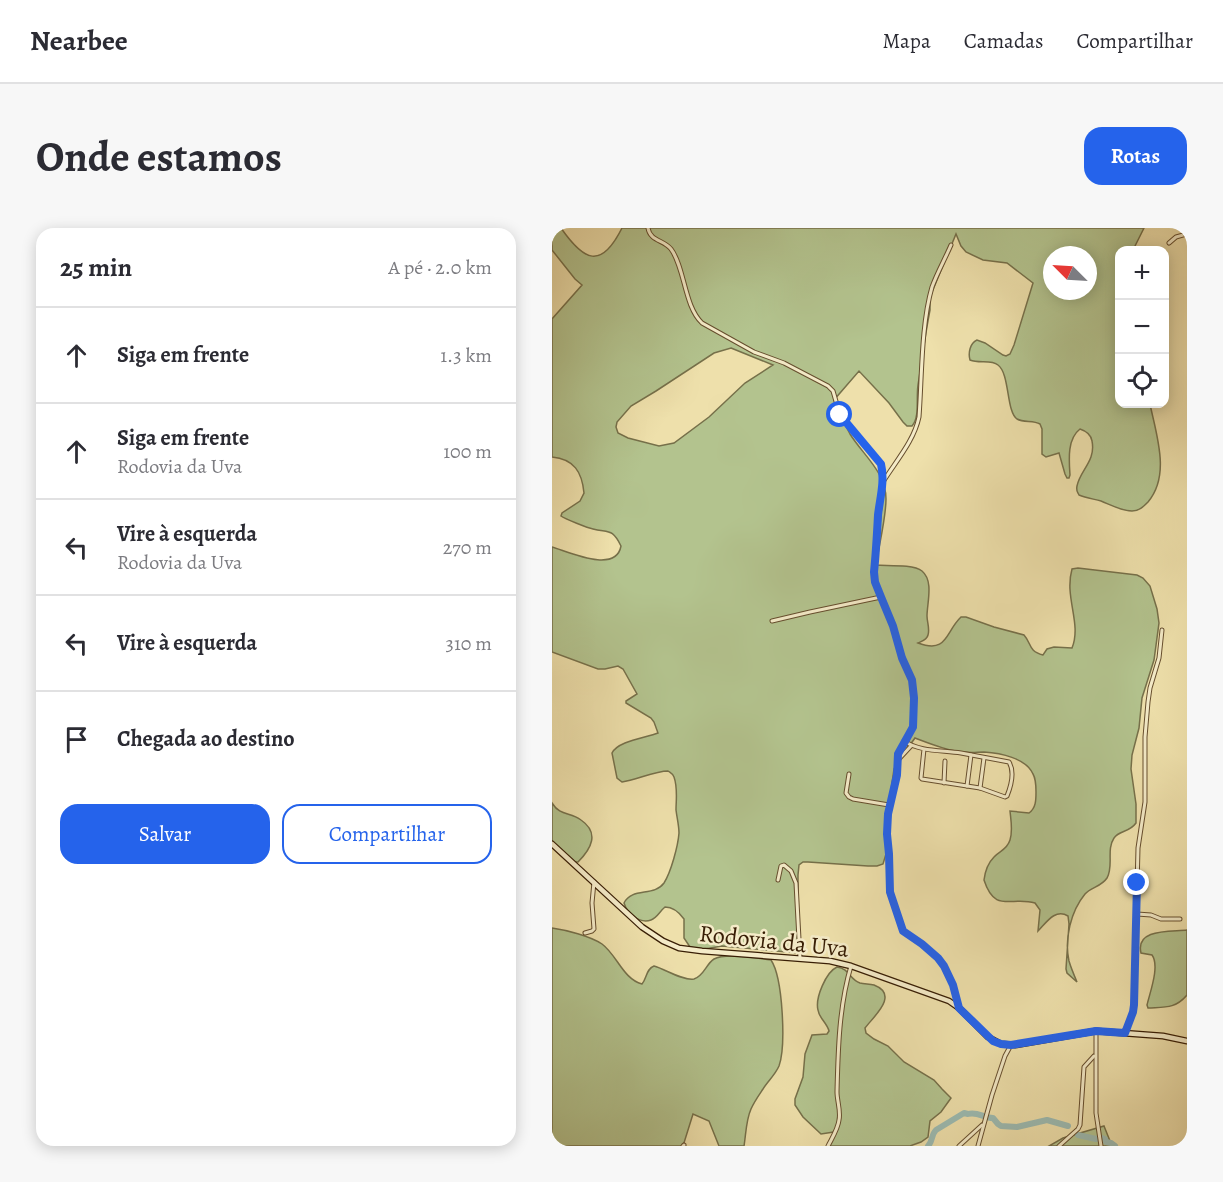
<!DOCTYPE html>
<html lang="pt">
<meta charset="utf-8">
<style>
body{margin:0;font-family:Alegreya,serif;background:#f7f7f7;color:#2b2b33}
.controls{position:absolute;right:18px;top:18px;display:grid;overflow:hidden;border-radius:12px;box-shadow:0 3px 15px #0003}
.controls button{width:54px;height:54px;display:grid;place-items:center;padding:0;border:0;border-bottom:2px solid #e1e1e2;background:#fff;color:#2b2b33;font:30px sans-serif}
.compass{position:absolute;left:491px;top:18px;width:54px;height:54px;border-radius:50%;background:#fff;box-shadow:0 3px 15px #0003;rotate:294deg}
.stop{position:absolute;width:18px;height:18px;margin:-14px;border:4px solid #2563eb;border-radius:50%;background:#fff}
.stop.end{background:#2563eb;border-color:#fff;box-shadow:0 2px 6px #0008}
.list{margin:0;padding:0;list-style:none}
h2{display:flex;justify-content:space-between;align-items:center;height:78px;margin:0;padding:0 24px;font-size:26px}
h2 small{font-size:20px;font-weight:400;color:#7c7c81}
.list li{display:grid;grid-template-columns:39px 1fr auto;gap:18px;align-items:center;box-sizing:border-box;height:96px;padding:0 24px;border-top:2px solid #e1e1e2}
.list b{display:block;font-size:22px;white-space:nowrap}
.list p{margin:0;font-size:20px;white-space:nowrap;color:#7c7c81}
.list em{font-size:20px;font-style:normal;color:#7c7c81}
.actions{display:flex;gap:12px;padding:18px 24px}
.actions a{flex:1;padding:14px 0;border:2px solid #2563eb;border-radius:18px;text-align:center;font-size:21px;color:#2563eb}
.actions .main{background:#2563eb;color:#fff}
.icon{flex:none;width:33px;height:33px;fill:none;stroke:currentColor;stroke-width:2;stroke-linecap:round;stroke-linejoin:round}
.map{position:relative;flex:none;width:635px;height:918px;overflow:hidden;border-radius:18px}
header{display:flex;align-items:center;gap:36px;box-sizing:border-box;height:84px;padding:0 30px;background:#fff;border-bottom:2px solid #e1e1e2}
header strong{font-size:28px}
nav{display:flex;gap:33px;margin-inline-start:auto;font-size:21px}
.intro{display:flex;align-items:center;justify-content:space-between;box-sizing:border-box;height:144px;padding:0 36px}
h1{margin:0;font-size:42px}
.button{padding:15px 27px;border-radius:18px;background:#2563eb;color:#fff;font-size:21px;font-weight:700}
main{display:flex;gap:36px;padding:0 36px}
aside{flex:1;background:#fff;border-radius:18px;box-shadow:0 3px 15px #0003}
.map>svg:first-child{display:block}
.green{fill:#b3c38e;stroke:#76704a;stroke-width:1.5;fill-rule:evenodd}
.lines{fill:none;stroke-linecap:round;stroke-linejoin:round}
.river{stroke:#9cbbb2;stroke-width:6}
.street-casing{stroke:#664e2e;stroke-width:5}
.secondary-casing{stroke:#381e05;stroke-width:7}
.street{stroke:#f4ebc8;stroke-width:3}
.secondary{stroke:#f4ebc8;stroke-width:4.5}
.route{stroke:#2563eb;stroke-width:8}
.labels{text-anchor:middle;dominant-baseline:central;stroke-width:5;stroke-linejoin:round;paint-order:stroke}
.street-label{font-size:24px;fill:#381e05;stroke:#f4ebc8}
</style>
<header>
<strong>Nearbee</strong>
<nav><a>Mapa</a><a>Camadas</a><a>Compartilhar</a></nav>
</header>
<div class="intro"><h1>Onde estamos</h1><a class="button">Rotas</a></div>
<main>
<aside>
<h2>25 min<small>A pé · 2.0 km</small></h2>
<ul class="list">
<li><svg class="icon" aria-label="ahead" viewBox="0 0 24 24"><path d="M12 20V5M6 11l6-6 6 6"/></svg><div><b>Siga em frente</b></div><em>1.3 km</em></li>
<li><svg class="icon" aria-label="ahead" viewBox="0 0 24 24"><path d="M12 20V5M6 11l6-6 6 6"/></svg><div><b>Siga em frente</b><p>Rodovia da Uva</p></div><em>100 m</em></li>
<li><svg class="icon" aria-label="left" viewBox="0 0 24 24"><path d="M17 20v-9H6M10 6l-5 5 5 5"/></svg><div><b>Vire à esquerda</b><p>Rodovia da Uva</p></div><em>270 m</em></li>
<li><svg class="icon" aria-label="left" viewBox="0 0 24 24"><path d="M17 20v-9H6M10 6l-5 5 5 5"/></svg><div><b>Vire à esquerda</b></div><em>310 m</em></li>
<li><svg class="icon" aria-label="arrive" viewBox="0 0 24 24"><path d="M6 21V4h12l-3 4 3 4H6"/></svg><div><b>Chegada ao destino</b></div></li>
</ul>
<div class="actions"><a class="main">Salvar</a><a>Compartilhar</a></div>
</aside>
<div class="map">
<svg width="635" height="918" viewBox="0 0 635 918">
<rect width="100%" height="100%" fill="#eee0ab"/>
<filter id="stains"><feTurbulence type="fractalNoise" baseFrequency=".00333" numOctaves="4"/><feColorMatrix values="0 0 0 0 .2 0 0 0 0 .09 0 0 0 0 .02 0 0 0 .5 -.17"/></filter>
<radialGradient id="worn" r=".72"><stop offset=".6" stop-color="#630" stop-opacity="0"/><stop offset="1" stop-color="#630" stop-opacity=".3"/></radialGradient>
<!-- green -->
<g class="green">
<path d="M0,0H9C32,33 49,42 70,0H592L581,22H568V176H598C604,206 619,247 596,274C591,279 587,283 580,283C570,283 559,277 549,273C542,271 534,270 527,267C525,263 524,263 525,258C528,242 544,233 540,213C539,206 534,203 528,201C515,211 517,232 518,247L517,250H515L513,246L507,225L494,229L490,226V201L488,196C481,192 472,195 465,191C454,183 458,146 446,137C439,131 427,136 418,132C416,125 418,115 425,112L433,115L451,127L454,128L458,126L462,117L481,55L455,35L431,32L414,24L409,18L404,6L378,69V82C373,107 370,132 366,157C364,170 368,189 360,198H355L351,194L337,175L307,143L282,172C287,184 292,195 298,206C311,227 334,244 334,271C334,290 327,317 324,337C335,338 361,336 370,343C382,353 375,375 375,388C375,394 378,401 376,407C375,412 370,413 366,415C396,426 393,404 409,389H414L442,399L472,407C480,416 476,423 491,427L495,421L502,419L520,420C530,395 512,370 520,341L526,340L585,347L591,350L598,358L605,381L607,395L602,432L590,470L587,500L580,527L579,541L584,576V595C577,605 567,602 562,610C554,622 562,638 555,650C549,659 539,659 533,666C519,683 512,711 517,733C519,740 522,747 525,754L515,745L514,741L517,696L516,688C503,680 494,695 486,703L488,682L483,675C459,668 443,686 432,652C433,644 436,635 442,629C447,623 455,622 458,612C461,603 459,593 458,583L477,585C484,580 484,572 484,564C484,558 484,551 481,546C474,530 448,525 432,524C426,524 419,525 413,524C396,523 379,516 363,510L347,532L342,541L339,562V584L334,626L331,636L325,638H316L256,634H251L247,637L246,647V725L170,718L153,721L143,720L138,719L132,710V691C127,684 121,679 113,679C108,683 105,690 99,692C87,696 75,685 72,675C80,659 102,669 112,655C119,644 126,618 127,605C127,598 125,590 124,582C124,572 126,560 122,549C120,545 119,545 116,543C103,543 84,552 70,554L65,550L60,525C66,513 93,510 106,505L102,494L99,490L74,475V473L85,466L71,441L66,438L53,441H46L0,424V319C17,324 64,346 69,318C60,300 57,305 41,301C36,300 13,291 9,288L10,285L28,273L32,265C30,244 22,231 0,229V91L30,57L23,51L0,22ZM500,27H536V63H500ZM179,120L221,137L193,155L157,189L122,215L107,218L76,210L66,205L64,199L65,194L79,178L104,163L162,125Z"/>
<path d="M0,575C8,588 18,584 29,592C48,605 39,621 26,634H23L0,617Z"/>
<path d="M0,700C14,702 38,708 50,716C65,727 71,751 90,756C95,750 94,741 102,738C113,741 131,753 142,751C152,748 154,736 162,731C174,724 206,730 219,732C231,750 234,818 227,838C223,847 216,853 211,861C207,867 202,874 199,881C194,892 194,906 192,918H167L157,893L141,886L131,918H0Z"/>
<path d="M635,702V767C623,781 613,779 596,780L595,777C598,764 608,738 600,727L589,725C583,700 620,704 635,702Z"/>
<path d="M285,739C298,741 297,751 308,755C312,756 317,756 322,757C348,767 321,789 313,800L314,805L322,811L336,818L352,834L382,852L390,861L399,870L389,884L378,893L376,909L369,914L358,918H276L282,904L269,906L251,889L243,877V871L251,849L253,826L260,807L275,806L277,803C275,795 267,790 266,782C263,770 274,744 285,739Z"/>
<path d="M552,898L560,918H497L511,910Z"/>
</g>
<g class="lines">
<!-- river -->
<g class="river">
<path d="M526,907L544,911L550,910L553,911L554,914L559,915L563,918"/>
<path d="M376,918C381,913 379,907 384,902L412,885L416,886C425,883 432,890 441,890L446,896L449,898L465,899L495,892L516,898"/>
</g>
<defs>
<g id="street">
<path d="M96,0C98,13 112,12 119,21C133,40 132,78 150,95L202,124L232,135L276,158L281,163L288,187L329,235L331,243L330,256L322,344L323,354L329,369L341,398L350,430L360,452L362,470L361,499L346,526L345,547L336,586L335,606L337,626V664L351,703L370,716L386,730L392,738L401,757L407,780"/>
<path d="M617,15L624,9L635,6"/>
<path d="M331,254C344,233 362,213 367,189C370,149 369,97 380,59C385,45 393,31 399,17"/>
<path d="M220,393L258,384L329,369"/>
<path d="M352,513C368,524 390,522 409,525C425,528 441,531 457,534C463,544 459,558 455,568L453,569L428,560L370,551L369,550L372,521"/>
<path d="M346,532L359,518"/>
<path d="M297,546L294,565L297,569L301,571L337,577"/>
<path d="M392,555L393,533"/>
<path d="M415,558L419,527"/>
<path d="M428,560L432,530"/>
<path d="M226,652L229,638L232,637L239,643L244,655L248,730"/>
<path d="M585,686L599,687L609,691H628"/>
<path d="M33,705L40,703L42,701L40,675L42,654"/>
<path d="M544,803V885L549,918"/>
<path d="M573,805L581,784L582,777L586,620L593,574V509L596,474L598,460L607,430L610,402"/>
<path d="M131,918L132,917"/>
<path d="M276,918C280,910 286,901 287,892C289,883 285,873 285,864C286,823 287,778 299,738"/>
<path d="M407,918L430,897"/>
<path d="M426,918L440,867L453,828L459,817"/>
<path d="M507,918L526,901L528,897L532,839L542,828"/>
</g>
<path id="secondary" d="M0,616L90,699L111,713L127,720L150,723L278,733L299,738L397,773L407,780L436,809L449,816L463,817L544,803L611,808L635,813"/>
</defs>
<!-- street casing -->
<use href="#street" class="street-casing"/>
<!-- secondary casing -->
<use href="#secondary" class="secondary-casing"/>
<!-- street -->
<use href="#street" class="street"/>
<!-- secondary -->
<use href="#secondary" class="secondary"/>
</g>
<g class="lines">
<!-- route -->
<path class="route" d="M288,187L329,236C333,253 328,270 326,287C325,306 324,325 322,344L323,354L329,369L341,398L350,430L360,452L362,470L361,499L346,526L345,547L336,586L335,606L337,626L338,664L351,703L370,716L386,730L392,738L401,757L407,780L441,813L449,816L459,817L544,803L573,805L581,784L582,777L585,655"/>
</g>
<g class="labels">
<!-- street labels -->
<g class="street-label">
<text transform="translate(222 713) rotate(6)">Rodovia da Uva</text>
</g>
</g>
<rect width="100%" height="100%" filter="url(#stains)"/>
<rect width="100%" height="100%" fill="url(#worn)"/>
</svg>
<div class="controls">
<button>+</button>
<button>−</button>
<button><svg class="icon" aria-label="locate" viewBox="0 0 24 24"><circle cx="12" cy="12" r="6"/><path d="M12 2v4M12 18v4M2 12h4M18 12h4"/></svg></button>
</div>
<svg class="compass" viewBox="-18 -18 36 36"><path d="M0-13l5 13h-10z" fill="#e53935"/><path d="M0 13l5-13h-10z" fill="#7c7c81"/></svg>
<div class="stop" style="left:288px;top:187px"></div>
<div class="stop end" style="left:585px;top:655px"></div>
</div>
</main>
